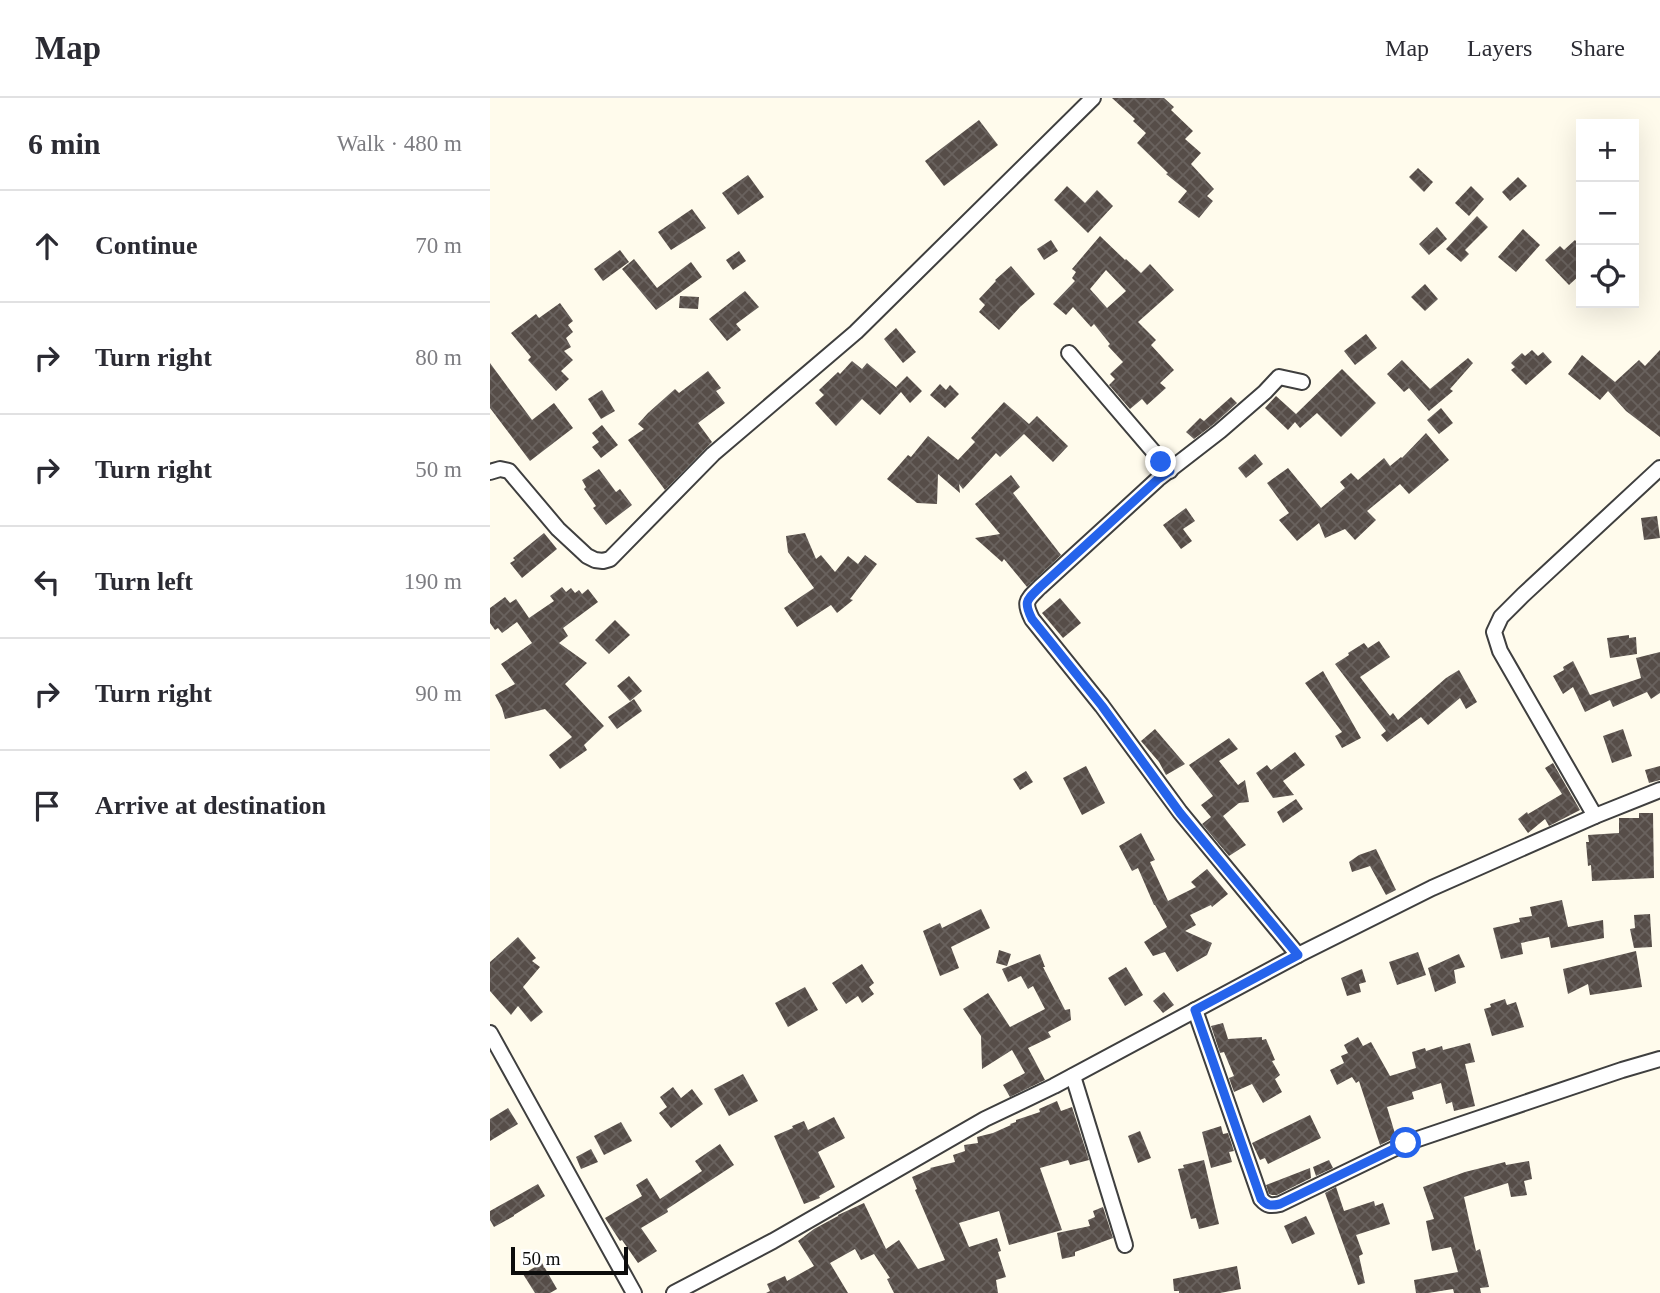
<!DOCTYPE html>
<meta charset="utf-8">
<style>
body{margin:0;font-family:Georgia,serif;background:#f7f7f7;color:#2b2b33}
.controls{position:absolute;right:21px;top:21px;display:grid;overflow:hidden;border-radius:0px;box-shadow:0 7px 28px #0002}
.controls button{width:63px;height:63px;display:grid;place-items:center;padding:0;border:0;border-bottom:2px solid #e1e1e2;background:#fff;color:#2b2b33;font:35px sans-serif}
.scale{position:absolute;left:21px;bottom:18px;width:117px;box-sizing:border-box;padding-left:7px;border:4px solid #0c0c0c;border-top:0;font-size:19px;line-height:24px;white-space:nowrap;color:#0c0c0c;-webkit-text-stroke:5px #fff;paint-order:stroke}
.stop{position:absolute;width:21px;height:21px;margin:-16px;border:5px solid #2563eb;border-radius:50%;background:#fff}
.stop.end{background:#2563eb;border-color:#fff;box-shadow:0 2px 7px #0008}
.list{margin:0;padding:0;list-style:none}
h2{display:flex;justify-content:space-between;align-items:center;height:91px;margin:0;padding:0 28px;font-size:30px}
h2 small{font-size:23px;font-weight:400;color:#7c7c81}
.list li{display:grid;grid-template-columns:46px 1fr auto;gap:21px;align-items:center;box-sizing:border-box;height:112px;padding:0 28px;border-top:2px solid #e1e1e2}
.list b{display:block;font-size:26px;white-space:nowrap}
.list em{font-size:23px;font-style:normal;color:#7c7c81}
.icon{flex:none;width:38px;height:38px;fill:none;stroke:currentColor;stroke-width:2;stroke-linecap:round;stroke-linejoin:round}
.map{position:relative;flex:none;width:1170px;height:1195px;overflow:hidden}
header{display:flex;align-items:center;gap:42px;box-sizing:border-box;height:98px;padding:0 35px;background:#fff;border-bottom:2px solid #e1e1e2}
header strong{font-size:33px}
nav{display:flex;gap:38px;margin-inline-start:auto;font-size:24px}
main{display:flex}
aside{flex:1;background:#fff}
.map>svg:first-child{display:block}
.building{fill:url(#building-cross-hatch);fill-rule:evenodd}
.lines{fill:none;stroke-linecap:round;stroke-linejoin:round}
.minor-casing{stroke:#3f3f3f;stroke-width:18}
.minor{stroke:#fff;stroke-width:14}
.route{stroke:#2563eb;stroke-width:9}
</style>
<header>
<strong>Map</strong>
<nav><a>Map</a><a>Layers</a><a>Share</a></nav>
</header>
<main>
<aside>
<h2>6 min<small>Walk · 480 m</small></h2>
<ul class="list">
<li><svg class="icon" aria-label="ahead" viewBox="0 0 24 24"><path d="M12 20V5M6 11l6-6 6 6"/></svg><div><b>Continue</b></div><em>70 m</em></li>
<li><svg class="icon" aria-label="right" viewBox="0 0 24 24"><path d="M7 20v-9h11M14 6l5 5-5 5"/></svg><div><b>Turn right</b></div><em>80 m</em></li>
<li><svg class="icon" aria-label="right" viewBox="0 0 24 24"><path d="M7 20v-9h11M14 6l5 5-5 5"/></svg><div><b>Turn right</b></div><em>50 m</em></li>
<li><svg class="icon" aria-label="left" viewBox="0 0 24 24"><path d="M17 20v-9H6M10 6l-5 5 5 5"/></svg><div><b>Turn left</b></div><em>190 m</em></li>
<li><svg class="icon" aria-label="right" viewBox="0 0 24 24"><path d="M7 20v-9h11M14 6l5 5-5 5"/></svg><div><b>Turn right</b></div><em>90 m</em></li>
<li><svg class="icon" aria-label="arrive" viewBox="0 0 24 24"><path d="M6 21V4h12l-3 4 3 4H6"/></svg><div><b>Arrive at destination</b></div></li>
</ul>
</aside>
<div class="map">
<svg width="1170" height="1195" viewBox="0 0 1170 1195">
<defs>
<pattern id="building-cross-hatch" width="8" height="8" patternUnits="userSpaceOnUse" patternTransform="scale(1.75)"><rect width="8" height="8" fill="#564d48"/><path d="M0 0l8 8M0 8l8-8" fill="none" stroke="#69625e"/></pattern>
</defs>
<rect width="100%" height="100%" fill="#fffbec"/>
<!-- building -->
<g class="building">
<path d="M622,0H674L684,9L681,12L703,33L695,41L711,55L701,66L724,91L717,98L723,103L709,120L688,104L697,93L676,76L678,75L647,45L656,35L643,23L645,21Z"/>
<path d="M489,22L508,47L454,88L435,63Z"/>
<path d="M928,70L943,84L934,94L919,79Z"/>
<path d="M258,77L274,99L248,117L232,95Z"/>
<path d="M1028,79L1037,88L1020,103L1012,94Z"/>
<path d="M577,88L595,105L607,92L623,108L598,135L564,102Z"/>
<path d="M981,88L994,101L979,118L965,105Z"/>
<path d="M202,111L216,130L181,152L168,134Z"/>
<path d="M987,118L998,129L975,152L979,156L971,164L956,151Z"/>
<path d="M947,129L957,141L939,157L929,146Z"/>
<path d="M1033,131L1050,147L1026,174L1008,159Z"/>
<path d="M610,138L635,162L636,161L651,175L660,166L684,192L648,224L666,242L661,247L684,272L670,285L676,290L657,307L652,301L640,311L619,287L625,281L620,276L633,264L618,248L620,246L604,226L601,229L583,209L576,217L563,206L585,183L582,180L586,174L582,171ZM616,172L636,193L617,210L600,191Z"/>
<path d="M561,142L568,153L554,162L547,151Z"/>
<path d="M1085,142L1091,149V176L1079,187L1055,162L1070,148L1074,152Z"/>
<path d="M130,152L139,164L113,183L104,171Z"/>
<path d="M249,153L256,163L243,172L236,162Z"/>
<path d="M144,161L167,190L201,164L212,179L166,212L132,171Z"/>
<path d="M521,168L545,196L530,209L509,232L489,214L495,207L489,201L506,183L505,182Z"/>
<path d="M935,186L948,201L935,213L921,199Z"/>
<path d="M255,193L269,209L246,226L251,232L237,243L219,221Z"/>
<path d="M190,198L209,199L208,211L189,210Z"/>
<path d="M70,205L83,223L78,227L83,234L76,240L81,249L74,253L83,262L71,273L79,281L66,293L38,262L41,259L21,235L46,216L49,220Z"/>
<path d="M406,230L426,254L413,265L394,241Z"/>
<path d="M876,236L887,250L865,267L854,253Z"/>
<path d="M1042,252L1048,258L1053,254L1062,264L1036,287L1021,272L1025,269L1021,265L1032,255L1035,258Z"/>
<path d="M1170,252V339L1136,313L1118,293L1110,302L1078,276L1092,257L1125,284L1149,262L1155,268Z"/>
<path d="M978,260L983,265L960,291L963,293L939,313L919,290L914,294L897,276L912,262L940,291Z"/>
<path d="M362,263L372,271L377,265L408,291L406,289L417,278L432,293L420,305L411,294L390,317L372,301L346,328L325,305L334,297L329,292L348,274L350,276Z"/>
<path d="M0,265L42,322L64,305L83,330L40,363L0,310Z"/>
<path d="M852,271L886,305L851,339L827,315L810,330L805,324L798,332L775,310L786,298L806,316Z"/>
<path d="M218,273L231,290L226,293L235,305L208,325L222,344L175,392L138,342L154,331L148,326L158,315L185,291L189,295Z"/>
<path d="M450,286L456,292L460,287L469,296L455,310L440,297Z"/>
<path d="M112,292L125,313L111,321L98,301Z"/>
<path d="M741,299L747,305L724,326L704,341L696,334L710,320L714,323Z"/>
<path d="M514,304L539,326L547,318L578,348L563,364L534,336L510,359L506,355L473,391L469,386L470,395L448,376L447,406L427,405L397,381L418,357L421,359L438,338L468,362L485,344L481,340Z"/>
<path d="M951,310L963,325L949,336L937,322Z"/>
<path d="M112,327L128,347L111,360L102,349L109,344L102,335Z"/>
<path d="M936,335L959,362L919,396L910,386L877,413L886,422L865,442L855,431L835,440L829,425L807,443L789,422L799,415L777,385L798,370L831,410L855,390L850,384L861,375L868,382L894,360L900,368L911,359L912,360Z"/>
<path d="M765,356L773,366L756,380L748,370Z"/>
<path d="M109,371L126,394L130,391L142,407L116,427L103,410L106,408L94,391L96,389L92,382Z"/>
<path d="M521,377L530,389L523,395L571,457L537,489L514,461L512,464L485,440L510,436L485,406Z"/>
<path d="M696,410L705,423L693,431L702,443L691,451L673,427Z"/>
<path d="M1167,418L1170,440L1154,442L1151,420Z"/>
<path d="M54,435L67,451L32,480L20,465L25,462L23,460Z"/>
<path d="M315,435L326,461L331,457L345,474L358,458L368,466L375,457L387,466L360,501L363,502L347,515L341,507L307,529L294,510L324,490L298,454L296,438Z"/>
<path d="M72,489L76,494L81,490L85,495L89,492L92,496L98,491L108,504L73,530L78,538L69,545L97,565L75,586L114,628L94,647L97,652L70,671L59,657L82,639L55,611L15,621L12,610L5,597L25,586L11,566L42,545L27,524L12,535L8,530L5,532L0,525V510L15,499L20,505L26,501L39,520L64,503L60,498Z"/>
<path d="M570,500L591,525L573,540L552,515Z"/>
<path d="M125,522L140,537L119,556L105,542Z"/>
<path d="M1139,537V540L1146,539L1147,556L1120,560L1117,540Z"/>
<path d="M889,543L900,559L870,579L900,618L903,615L908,622L956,580L969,572L987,604L976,611L970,600L938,627L931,619L897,644L891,637L896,633L845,566L859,557L858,555L874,545L878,550Z"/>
<path d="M1170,554V595L1161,601L1157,594L1123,609L1120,602L1095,614L1083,589L1073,596L1063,578L1074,572L1073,569L1083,563L1100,597L1151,580L1146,560Z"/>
<path d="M833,573L871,640L852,650L845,638L852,634L815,585Z"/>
<path d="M139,578L152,593L140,603L127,588Z"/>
<path d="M144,601L152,613L127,631L118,619Z"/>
<path d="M665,631L695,666L676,677L669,664L651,643Z"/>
<path d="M1133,631L1142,658L1122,665L1113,638Z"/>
<path d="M739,640L748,651L729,663L748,687L755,682L759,704L749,705L733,718L756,747L739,758L712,726L721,719L711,707L723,698L699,667Z"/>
<path d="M805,654L815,667L793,683L804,697L783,700L766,675L777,667L781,672Z"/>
<path d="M1063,665L1090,712L1059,728L1055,721L1038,735L1028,721L1037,714L1038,716L1072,696L1055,670Z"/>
<path d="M596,668L615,705L592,717L573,680Z"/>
<path d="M1170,668V682L1159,685L1155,672Z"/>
<path d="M536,673L543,684L530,692L523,681Z"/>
<path d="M806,701L813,711L793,725L787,714Z"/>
<path d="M1149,715H1163L1164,780L1102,783L1101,767L1098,768L1096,744H1099L1098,737L1129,735V720H1149Z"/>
<path d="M651,735L665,762L660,764L678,803L706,789L701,784L717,771L738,796L722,809L721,807L700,817L706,827L695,833L722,845L717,857L687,874L675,854L663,858L654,844L677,829L665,807H664L648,770L642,773L629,748Z"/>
<path d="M886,751L906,792L896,797L880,768L862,774L859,764L869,757Z"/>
<path d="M1072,802L1078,829L1113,822L1114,840L1061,850L1059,839L1031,845L1033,856L1011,861L1003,830L1030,824L1029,820L1042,818L1040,809Z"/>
<path d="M491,811L500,830L461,849L469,870L450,878L433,833L450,825L452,830Z"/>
<path d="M1160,816L1162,849L1144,850L1140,831L1145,830L1144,817Z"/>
<path d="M28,839L46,860L42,863L50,869L33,889L53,914L41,924L28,908L21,917L0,893V864Z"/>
<path d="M509,852L521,856L517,868L506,865Z"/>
<path d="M1146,853L1152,889L1100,897L1098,886L1078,896L1073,871Z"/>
<path d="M928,854L936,877L907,887L899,864Z"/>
<path d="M550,856L555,869H553L575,912L580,911L581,922L558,934L561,939L538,950L555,982L520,999L513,987L535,975L522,952L492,971L491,938L473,911L498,895L520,929L555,911L543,888L538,891L531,878L518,884L512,871Z"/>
<path d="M969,856L975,869L964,872L966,885L945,894L938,870Z"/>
<path d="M372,866L384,885L379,889L384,896L372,905L368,898L356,906L342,885Z"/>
<path d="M636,869L653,897L635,908L618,880Z"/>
<path d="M872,871L876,884L869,886L871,894L857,898L851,880Z"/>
<path d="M315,889L328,912L298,929L285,905Z"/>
<path d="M674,894L684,907L673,915L663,903Z"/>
<path d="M1015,901L1017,907L1026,904L1034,929L1002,938L994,911L1001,909L1000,906Z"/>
<path d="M733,925L738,941L772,939V942L776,941L785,962L782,963L790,977L785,981L792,994L773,1005L762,986L744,994L739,980L744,978L734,954L730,955L721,928Z"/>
<path d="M868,939L873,948L881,944L900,978L926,970L922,954L935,950L936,953L952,948L953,952L980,945L985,964L975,966L985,1008L964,1013L962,1004L956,1006L951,985L922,994L924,1001L897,1009L906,1039L890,1047L869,983L866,985L862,979L847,987L840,972L854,965L851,958L858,955L854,947Z"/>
<path d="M253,976L268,1003L239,1018L224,991Z"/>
<path d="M183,989L191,1000L202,991L213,1006L181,1030L169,1015L177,1009L170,999Z"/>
<path d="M567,1003L571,1013L582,1009L599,1062L580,1067L578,1062L550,1070L572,1132L519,1147L509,1113L469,1125L479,1149L507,1140L511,1153L508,1154L516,1179L506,1182L508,1195H404L397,1181L400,1180L384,1156L371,1162L365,1151L340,1165L358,1195H276L280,1193L277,1186L295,1178L297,1183L324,1168L308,1143L324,1131L348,1118V1117L374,1105L396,1151L409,1142L428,1171L455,1162L425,1092L427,1091L422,1079L441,1071L440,1070L465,1064L463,1057L475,1053L474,1047L488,1045L487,1039L503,1035L521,1027L520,1026L526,1024V1022L550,1014L549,1011Z"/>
<path d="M18,1010L28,1026L0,1043V1021Z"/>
<path d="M820,1017L831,1040L778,1066L775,1060L770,1062L762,1045Z"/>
<path d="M344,1019L355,1040L328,1054L345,1089L329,1098L330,1100L314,1106L284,1038L303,1030L302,1028L314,1023L318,1032Z"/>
<path d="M131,1024L142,1043L114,1057L104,1038Z"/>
<path d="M731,1028L733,1036L738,1035L744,1053L739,1054L742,1064L721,1070L712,1034Z"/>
<path d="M650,1033L661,1060L648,1065L638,1038Z"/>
<path d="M230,1046L244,1067L177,1111L178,1114L151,1130L167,1153L148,1165L132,1142L130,1143L115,1120L152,1098L146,1087L157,1080L170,1101L212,1073L205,1063Z"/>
<path d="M101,1051L108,1064L91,1071L86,1059Z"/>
<path d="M714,1062L729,1126L709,1131L706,1120L701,1121L688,1071L694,1070L693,1067Z"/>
<path d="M839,1062L843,1070L826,1078L823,1069Z"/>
<path d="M1039,1063L1042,1081L1034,1083L1037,1097L1021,1099L1018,1085L974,1099L986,1153L990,1151L999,1189L990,1190L991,1195H964L963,1191L938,1195H926L924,1182L968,1174L961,1149L942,1153L936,1123L944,1121L933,1089L975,1074L1015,1064L1016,1067Z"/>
<path d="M820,1070L821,1080L787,1097H782L779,1096L776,1087Z"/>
<path d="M48,1086L55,1098L24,1117V1118L4,1129L0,1122V1113Z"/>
<path d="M846,1089L854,1113L884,1103L885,1108L893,1105L900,1126L866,1137L873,1156L869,1158L875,1185L868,1187L835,1095Z"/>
<path d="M613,1109L623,1140L585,1154V1158L572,1161L567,1135L600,1128L598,1122L605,1119L603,1113Z"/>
<path d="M816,1118L825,1136L802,1146L794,1128Z"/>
<path d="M52,1165L67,1191L60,1195H45L33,1176Z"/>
<path d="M747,1168L751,1191L730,1195H689V1193H684L683,1181Z"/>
</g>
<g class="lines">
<defs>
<g id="minor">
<path d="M579,255L680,373"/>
<path d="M0,374L10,371L19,373L68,431L97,458L105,462L113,463L120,461L223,356L366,234L603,0"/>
<path d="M1105,718L1010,553L1004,534L1011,519L1033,497L1170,370"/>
<path d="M808,857L690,714L612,608L542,521C533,503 537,502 550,489L668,381L730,333L775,294L789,279L812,284"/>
<path d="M705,912L771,1101C777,1108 781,1108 790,1106L916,1045L1132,972L1170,961"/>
<path d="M0,935L144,1195"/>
<path d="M583,978L635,1147"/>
<path d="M184,1195L283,1143L495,1021L564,988L808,857L942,790L1105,718L1170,692"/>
</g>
</defs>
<!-- minor casing -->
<use href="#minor" class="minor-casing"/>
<!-- minor -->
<use href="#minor" class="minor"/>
</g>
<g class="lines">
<!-- route -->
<path class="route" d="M671,364L680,373L668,381L550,489C537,502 533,503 542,521L612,608L690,715L808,857L705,912L771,1101C777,1108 781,1108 790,1106L916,1045"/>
</g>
</svg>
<div class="controls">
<button>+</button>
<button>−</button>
<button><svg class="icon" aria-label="locate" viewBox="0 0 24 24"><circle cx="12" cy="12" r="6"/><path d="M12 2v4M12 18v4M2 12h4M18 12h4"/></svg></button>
</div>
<div class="scale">50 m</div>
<div class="stop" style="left:916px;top:1045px"></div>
<div class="stop end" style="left:671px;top:364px"></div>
</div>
</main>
